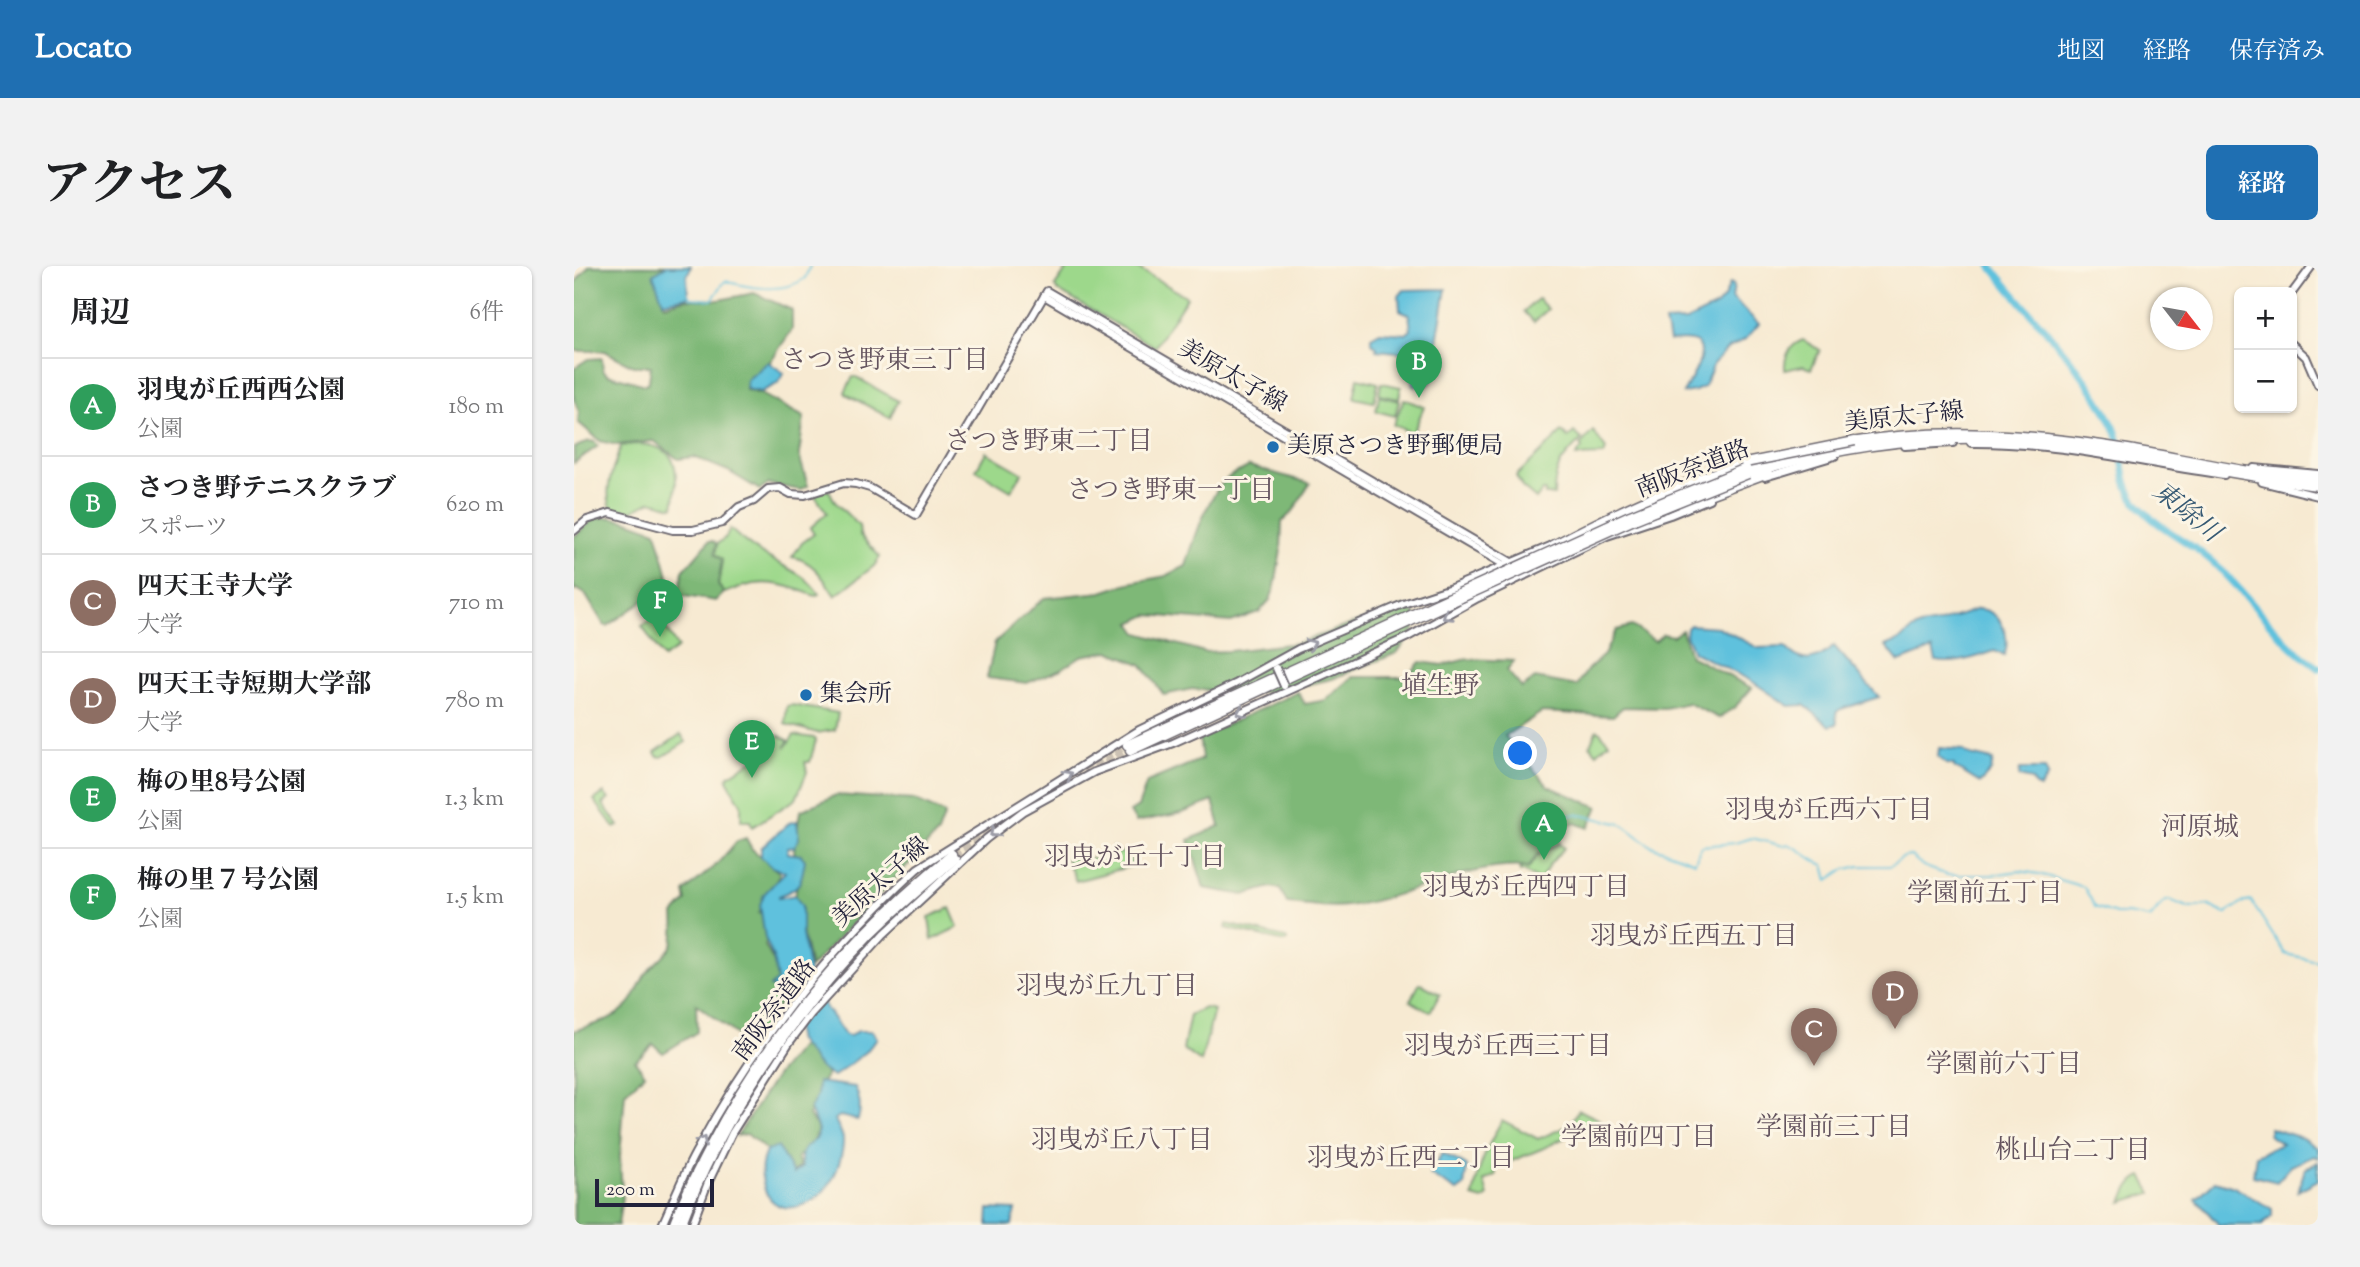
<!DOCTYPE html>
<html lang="ja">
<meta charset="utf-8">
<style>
body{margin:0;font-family:"Sorts Mill Goudy","Noto Serif JP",serif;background:#f2f2f2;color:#202124}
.controls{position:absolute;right:21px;top:21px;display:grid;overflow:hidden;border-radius:10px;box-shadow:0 2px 5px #0004}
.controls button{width:63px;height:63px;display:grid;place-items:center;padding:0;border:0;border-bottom:2px solid #e0e0e0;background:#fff;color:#202124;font:35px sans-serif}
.compass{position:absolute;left:1576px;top:21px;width:63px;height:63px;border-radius:50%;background:#fff;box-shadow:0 2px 5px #0004;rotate:121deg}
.scale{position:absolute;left:21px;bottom:18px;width:119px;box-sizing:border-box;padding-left:7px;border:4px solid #22223b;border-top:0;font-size:19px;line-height:24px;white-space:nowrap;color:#22223b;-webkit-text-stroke:5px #fcf5e5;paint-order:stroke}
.you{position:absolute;left:947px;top:488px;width:24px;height:24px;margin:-18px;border:5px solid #fff;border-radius:50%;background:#1a73e8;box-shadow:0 0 0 10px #1a73e833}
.badge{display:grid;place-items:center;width:46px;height:46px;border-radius:50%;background:#1f6fb2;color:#fff;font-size:23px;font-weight:700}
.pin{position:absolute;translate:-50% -58px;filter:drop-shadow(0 2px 4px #0008)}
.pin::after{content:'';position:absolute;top:37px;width:24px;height:21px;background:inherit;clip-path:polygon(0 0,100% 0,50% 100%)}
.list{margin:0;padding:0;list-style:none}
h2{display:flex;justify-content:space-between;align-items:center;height:91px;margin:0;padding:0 28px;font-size:30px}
h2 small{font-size:23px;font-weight:400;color:#757577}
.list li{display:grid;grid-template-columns:46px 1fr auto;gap:21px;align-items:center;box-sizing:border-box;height:98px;padding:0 28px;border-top:2px solid #e0e0e0}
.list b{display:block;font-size:26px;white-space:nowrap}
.list p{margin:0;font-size:23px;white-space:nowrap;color:#757577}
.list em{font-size:23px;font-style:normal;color:#757577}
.map{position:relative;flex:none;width:1744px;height:959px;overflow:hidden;border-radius:10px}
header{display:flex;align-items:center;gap:42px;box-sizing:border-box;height:98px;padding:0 35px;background:#1f6fb2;color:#fff}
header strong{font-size:33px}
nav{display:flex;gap:38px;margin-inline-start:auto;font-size:24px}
.intro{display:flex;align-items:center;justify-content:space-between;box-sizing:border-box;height:168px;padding:0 42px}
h1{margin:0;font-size:49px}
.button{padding:18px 32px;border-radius:10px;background:#1f6fb2;color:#fff;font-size:24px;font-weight:700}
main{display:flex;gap:42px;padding:0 42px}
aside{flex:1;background:#fff;border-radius:10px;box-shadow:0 2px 5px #0004}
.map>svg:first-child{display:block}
.green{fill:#9dd88b;stroke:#607d63;stroke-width:2}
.forest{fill:#7eb877;stroke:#506d59;stroke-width:2}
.water{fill:#5fc1dd;stroke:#40728c;stroke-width:2}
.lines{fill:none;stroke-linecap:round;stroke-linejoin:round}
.stream{stroke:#5fc1dd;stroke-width:2}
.river{stroke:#5fc1dd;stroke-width:7}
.highway-tunnel{stroke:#ccc2b4;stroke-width:8;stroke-dasharray:8 4;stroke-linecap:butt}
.major-casing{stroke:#6d6870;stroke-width:10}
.highway-casing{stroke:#6d6870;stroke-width:11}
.major{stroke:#fff;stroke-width:6}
.highway{stroke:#fff;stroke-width:8}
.major-bridge-casing{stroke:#6d6870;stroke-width:10;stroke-linecap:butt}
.highway-bridge-casing{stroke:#6d6870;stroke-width:11;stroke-linecap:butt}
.major-bridge{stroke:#fff;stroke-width:6}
.highway-bridge{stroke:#fff;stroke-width:8}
.oneway{stroke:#9c9ca7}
.poi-dot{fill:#1f6fb2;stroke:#fcf5e5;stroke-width:2.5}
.labels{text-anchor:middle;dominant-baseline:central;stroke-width:6;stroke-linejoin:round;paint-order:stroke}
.street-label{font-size:24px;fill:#22223b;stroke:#fcf5e5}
.poi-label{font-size:24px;fill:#22223b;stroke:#fcf5e5;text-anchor:start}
.neighbourhood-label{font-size:26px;fill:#64545f;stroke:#fcf5e5}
.water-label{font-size:26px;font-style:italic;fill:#375a74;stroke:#fcf5e5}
</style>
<header>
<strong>Locato</strong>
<nav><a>地図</a><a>経路</a><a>保存済み</a></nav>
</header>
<div class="intro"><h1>アクセス</h1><a class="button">経路</a></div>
<main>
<aside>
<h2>周辺<small>6件</small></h2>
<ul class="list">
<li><span class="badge" style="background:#2e9e5b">A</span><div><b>羽曳が丘西西公園</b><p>公園</p></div><em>180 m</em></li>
<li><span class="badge" style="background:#2e9e5b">B</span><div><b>さつき野テニスクラブ</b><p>スポーツ</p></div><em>620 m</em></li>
<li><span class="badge" style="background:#8d6e63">C</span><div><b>四天王寺大学</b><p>大学</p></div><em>710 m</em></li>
<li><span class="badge" style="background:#8d6e63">D</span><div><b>四天王寺短期大学部</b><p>大学</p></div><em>780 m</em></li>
<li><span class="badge" style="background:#2e9e5b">E</span><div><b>梅の里8号公園</b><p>公園</p></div><em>1.3 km</em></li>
<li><span class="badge" style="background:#2e9e5b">F</span><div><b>梅の里７号公園</b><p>公園</p></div><em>1.5 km</em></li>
</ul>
</aside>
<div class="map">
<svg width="1744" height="959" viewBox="0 0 1744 959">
<rect width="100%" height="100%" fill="#fcf5e5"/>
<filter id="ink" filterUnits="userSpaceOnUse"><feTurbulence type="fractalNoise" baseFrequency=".0143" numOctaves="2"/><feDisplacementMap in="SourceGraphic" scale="14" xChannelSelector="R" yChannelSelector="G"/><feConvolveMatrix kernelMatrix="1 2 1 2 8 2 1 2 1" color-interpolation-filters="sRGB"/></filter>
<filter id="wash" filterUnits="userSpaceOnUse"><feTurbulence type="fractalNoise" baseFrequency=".00686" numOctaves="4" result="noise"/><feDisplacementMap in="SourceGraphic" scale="28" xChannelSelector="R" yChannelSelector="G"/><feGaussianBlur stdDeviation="1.57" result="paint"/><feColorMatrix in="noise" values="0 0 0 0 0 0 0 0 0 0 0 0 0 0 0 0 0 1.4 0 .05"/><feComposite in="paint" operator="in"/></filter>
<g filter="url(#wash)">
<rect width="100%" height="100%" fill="#f7ead2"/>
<!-- green -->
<g class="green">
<path d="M495,0H560L613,31L581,81L483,24L481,20Z"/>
<path d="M964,33L974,43L960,56L950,45Z"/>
<path d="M1229,74L1246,84L1237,103L1229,100L1211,104C1210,90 1216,79 1229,74Z"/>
<path d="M279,111H282L324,135L316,152L272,128L271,126Z"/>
<path d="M784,112L804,117L800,136L780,132Z"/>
<path d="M807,117L827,121L825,133L805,129Z"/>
<path d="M805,130L825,135L821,150L802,145Z"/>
<path d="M830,133L850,141L839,167L819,159Z"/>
<path d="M1019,165L1032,183L1030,189L1002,190L1008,182L1006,179Z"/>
<path d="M988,166L994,172L1000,166L1008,173C988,193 980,200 980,229H971V225H968L962,233L948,221L942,210Z"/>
<path d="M60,178C105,178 106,203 99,241L77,235L58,245L38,243C28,225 41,198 47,180Z"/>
<path d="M412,186L448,207L437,225L402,204Z"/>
<path d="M255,224L261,236L285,260L286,269L306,291L300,300L261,330C250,313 239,294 218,291L228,277L240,268L236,262L253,247L239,227Z"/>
<path d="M156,263C170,276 184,287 201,295C219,305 233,310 245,328L241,330C219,321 195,313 171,320C163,322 158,325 150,327L144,319L148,294L140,288L143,278L152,271Z"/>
<path d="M84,350L104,382L89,392L68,360Z"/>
<path d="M218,439L264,447L261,464L243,467L211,458L213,440Z"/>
<path d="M1024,464L1035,476L1023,487L1016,479L1022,465Z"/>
<path d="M107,468L112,476L88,491L83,490L81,486Z"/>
<path d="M204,469L214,474L211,482L220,469L240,472L242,474L236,496H231L233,506L222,533L178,561L176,555H167V538L153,514L154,510L190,487Z"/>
<path d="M30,527L35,533L29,538L45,560L41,562L20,534Z"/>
<path d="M986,578L990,582L975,599L967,613L965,614L949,605L946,606L945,601L954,603L963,590Z"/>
<path d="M539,581H541L543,587L554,586L558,600L502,615L492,592L521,593L540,588Z"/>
<path d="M376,642L384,661L358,674L355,651Z"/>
<path d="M653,658L712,672L713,674L711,676L652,662Z"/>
<path d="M846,717L866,728L856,746L836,735Z"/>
<path d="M631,742L640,744L627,796L609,783L616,749Z"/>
<path d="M1005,844L1026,854L970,882L920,902L922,909L910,915L914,930L909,934L899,931C904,901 913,881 928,854L964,873L994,860Z"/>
<path d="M1568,910L1578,927L1548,936C1553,925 1556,915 1568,910Z"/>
</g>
<!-- forest -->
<g class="forest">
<path d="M15,0H95L86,24L90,39L112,33L145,34L180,27L218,44V64L193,100L174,114L172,124L187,128L230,151L225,189L234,220L226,224L195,218L186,224L154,205L120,191L104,193L80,175L43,179L26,175L4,156L5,146L0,132V102L14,93L28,92L29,104L33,108L71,119L75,115L77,100H59L31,85H0V18Z"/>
<path d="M15,175L21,176L24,180L0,197V182Z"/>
<path d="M675,200L736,217L720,244L708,256L707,284L701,320L696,334L685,346L657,356L574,349L557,357L564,367L630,386L656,385L723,377L830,340L842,349L840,364L823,387L758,413L698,426H654L618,423L590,429L567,398L535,385L507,390L487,403L453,417L413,412L421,376L470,332L528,326L555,317L592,310L612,300C620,274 634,227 655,211C661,206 669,205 675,200Z"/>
<path d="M34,251L51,254L82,265L96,317L94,320L101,325H105L109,305L135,275H139L143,278L141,288L148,294L144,319L150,327L142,335L110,330L89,337L84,333L82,326L33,360L30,359L11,328L3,323L0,324V271L19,253Z"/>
<path d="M1058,360L1081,375L1089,368L1099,370L1108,364L1116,390L1178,422L1161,441L1145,452L1114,437L1091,442L1049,441L1039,450L968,446L931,470L974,520L1024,541L1014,562L1001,557L983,565L986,577L964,588L955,601C891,596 834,633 772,640C754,643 732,638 713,637L706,623L697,621L670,629L630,622L615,574L646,560L639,535L608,547L562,556L556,546L564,541L573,516L628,493L625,471L724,426L731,438L752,434L779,411H833L846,396L869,399L893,393L940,395L933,405L948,422L961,412L1003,420L1014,403L1030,389L1042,364Z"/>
<path d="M262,529L340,534L371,548L364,567L236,702L221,634L224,606L220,584L226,545Z"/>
<path d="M172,572L178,583L206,607L185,647H197L202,657L191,679L204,704L208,734L177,780L122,738L123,766L89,787L79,778L61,795L71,808L51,827L46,890L48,930L44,959H0V765C20,758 45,753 58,734C63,726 66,717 71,709C92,681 103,692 100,648L112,635L110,626L144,597L163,575Z"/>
<path d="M231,775L252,802V810L246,819L243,834L236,843L235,850L244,862C241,877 236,884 223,891L226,900L219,907L173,868L163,870L202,810Z"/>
</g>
<!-- water -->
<g class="water">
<path d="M92,0H117L113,10L114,31L89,36L79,8Z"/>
<path d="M1156,17L1160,19L1158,32L1185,58L1172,73L1153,83L1140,97L1130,121L1121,125L1109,127C1115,116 1141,79 1117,75C1110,73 1101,75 1095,75L1091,56L1112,55L1143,40L1150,32Z"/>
<path d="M872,23L862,81L866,85L859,93L858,115L852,121L839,120L834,92L825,86L802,84L803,81L797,76V71L806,66L832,68L837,64L835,48L826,44L825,30L830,24Z"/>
<path d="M194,96L210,107L203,118L187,126L172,123L173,114Z"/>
<path d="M1404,343C1427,344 1438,371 1430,390L1421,385C1402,391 1381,399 1362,395L1359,383L1325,396L1312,380L1328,373L1338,364L1346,360L1364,357Z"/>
<path d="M1116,359L1144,361L1184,382L1211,381C1229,400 1242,396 1260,380L1305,431L1267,443L1262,446L1263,458L1256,460L1230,439L1215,440L1176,414L1119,386L1112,369L1113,362Z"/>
<path d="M1365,482L1388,484L1396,489L1419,494L1417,505L1406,517L1380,501V499L1372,498L1364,491Z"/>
<path d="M1446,503H1471L1474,510L1466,522L1461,520L1458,514L1445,511Z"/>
<path d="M223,555L225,573L220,581L213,582L214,587L227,589L231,594C227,617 228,621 205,630V632L221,629L228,640V668L235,707L252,742L271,769L276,770L284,765H298L303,772L292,786L259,811L246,802L224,775L214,727L196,721L203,714L199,691L191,672L186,639L190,628L211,606L198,601L187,591V582L215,557Z"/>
<path d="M244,816L281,821C286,832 288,842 284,854L266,850L261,853C263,860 268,866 269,873C270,886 262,910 254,920C236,944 197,954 189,917C186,905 187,896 192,885L204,881L219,908L228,901C222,875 245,880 244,866C244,861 238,849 236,843L243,830Z"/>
<path d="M1696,862L1728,872L1744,882V892L1740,890L1717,900L1703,916L1679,910L1682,889L1708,878L1695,869Z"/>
<path d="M868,887L893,900L890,920L883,925L856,909Z"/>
<path d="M1744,896V914L1724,925L1731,903Z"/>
<path d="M1641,915L1660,921L1698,943V950L1688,959H1645L1622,933Z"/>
<path d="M415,943L441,944L438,959H414Z"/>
</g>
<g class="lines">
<!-- stream -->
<g class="stream">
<path d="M113,27L117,32L138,34L151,15C175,22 211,28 231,12L236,0"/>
<path d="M954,554L972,555L1002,548L1048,558L1077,580L1121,596L1127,580L1161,577L1178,572L1210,580L1213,578C1227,582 1235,594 1250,599L1254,614L1269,604L1285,600H1316L1330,591L1337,590L1349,600L1373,609H1417L1445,605L1465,608L1510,621L1521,641L1542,648H1553L1576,652L1590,636L1595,634L1616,642L1633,639L1652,648L1667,637L1677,635L1711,688L1744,695"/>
</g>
<!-- river -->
<path class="river" d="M1417,0C1458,53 1511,100 1540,161C1551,184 1546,212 1560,233C1574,255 1601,268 1622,283C1669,316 1696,370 1744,402"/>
</g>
</g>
<g filter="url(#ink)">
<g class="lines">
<!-- highway-tunnel -->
<g class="highway-tunnel">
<path d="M521,503L556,485"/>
<path d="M378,588L511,502L553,479"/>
<path d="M381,593L407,575"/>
</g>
<defs>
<g id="major">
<path d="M1718,27L1738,0"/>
<path d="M470,30L932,300"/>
<path d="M1718,78L1732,91L1744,119"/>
<path d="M1397,177C1482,176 1566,197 1650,209"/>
<path d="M1331,180L1379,177"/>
<path d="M1680,202L1744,208"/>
<path d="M1191,211L1261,190"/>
<path d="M1688,216L1744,230"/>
<path d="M1068,240L1110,222"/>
<path d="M0,265L13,254L36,247L99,264H119L148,257L165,241L180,235L194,223L206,222L217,228L231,229L270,217L282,218L296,222L342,249L473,25L939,297"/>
<path d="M88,959C100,933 110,906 124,882C180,777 257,682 344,602L565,464L661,418L724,383L829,338L877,322L981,278"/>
<path d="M118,959L133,919L158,867L215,777L237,748L310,668L412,573L449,545L520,506L599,477L834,371L904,332L1033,270L1096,249L1135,233"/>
</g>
<g id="highway">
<path d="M1277,176C1369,160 1463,168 1554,183C1617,194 1680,208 1744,214"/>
<path d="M1172,202L1193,196"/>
<path d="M1174,208C1260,182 1348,168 1438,174C1541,181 1642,208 1744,220"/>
<path d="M1108,239L1194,207"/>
<path d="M979,279C1040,247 1104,216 1171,197"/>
<path d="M553,479L885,327"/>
<path d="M556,485L887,332"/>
<path d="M99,959C109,932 122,907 135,882C195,766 277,670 378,588"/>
<path d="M107,959C148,851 217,750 298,667C324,641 353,617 381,593"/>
</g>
</defs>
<!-- major casing -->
<use href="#major" class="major-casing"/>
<!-- highway casing -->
<use href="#highway" class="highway-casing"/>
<!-- major -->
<use href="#major" class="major"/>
<!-- highway -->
<use href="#highway" class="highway"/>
<defs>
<path id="major-bridge" d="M702,402L710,420"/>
<g id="highway-bridge">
<path d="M1171,197L1281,175"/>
<path d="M885,327L1056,249L1172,202"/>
<path d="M887,332L1060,254L1174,208"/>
</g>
</defs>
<!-- major-bridge casing -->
<use href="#major-bridge" class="major-bridge-casing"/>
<!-- highway-bridge casing -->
<use href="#highway-bridge" class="highway-bridge-casing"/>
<!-- major-bridge -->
<use href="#major-bridge" class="major-bridge"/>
<!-- highway-bridge -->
<use href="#highway-bridge" class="highway-bridge"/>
</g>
<!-- one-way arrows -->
<defs><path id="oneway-chevron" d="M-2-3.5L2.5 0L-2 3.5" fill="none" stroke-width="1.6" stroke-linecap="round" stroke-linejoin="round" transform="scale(1.75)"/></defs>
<g class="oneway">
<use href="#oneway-chevron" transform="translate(873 350) rotate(147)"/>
<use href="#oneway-chevron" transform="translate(737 378) rotate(-24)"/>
<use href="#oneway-chevron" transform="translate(667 446) rotate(157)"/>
<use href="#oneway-chevron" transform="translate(494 509) rotate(-30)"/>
<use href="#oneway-chevron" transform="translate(420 567) rotate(141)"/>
<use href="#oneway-chevron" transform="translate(128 875) rotate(-60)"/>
</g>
</g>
<!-- markers -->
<g class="poi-dot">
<circle cx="699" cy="181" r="7"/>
<circle cx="232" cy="429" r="7"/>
</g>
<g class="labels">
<!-- street labels -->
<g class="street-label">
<text transform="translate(658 111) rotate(30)">美原太子線</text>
<text transform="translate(1330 152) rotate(-6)">美原太子線</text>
<text transform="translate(1119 204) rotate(-21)">南阪奈道路</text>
<text transform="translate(307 617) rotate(-42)">美原太子線</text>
<text transform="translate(201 745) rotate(-53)">南阪奈道路</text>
</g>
<!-- poi labels -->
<g class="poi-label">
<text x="713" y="181">美原さつき野郵便局</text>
<text x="246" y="429">集会所</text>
</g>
<!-- neighbourhood labels -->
<g class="neighbourhood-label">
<text x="311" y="95">さつき野東三丁目</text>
<text x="475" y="176">さつき野東二丁目</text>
<text x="597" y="225">さつき野東一丁目</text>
<text x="866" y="421">埴生野</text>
<text x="1255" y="545">羽曳が丘西六丁目</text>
<text x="1626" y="562">河原城</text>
<text x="561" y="592">羽曳が丘十丁目</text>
<text x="952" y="622">羽曳が丘西四丁目</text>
<text x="1411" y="628">学園前五丁目</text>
<text x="1120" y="671">羽曳が丘西五丁目</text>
<text x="533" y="721">羽曳が丘九丁目</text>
<text x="934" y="781">羽曳が丘西三丁目</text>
<text x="1430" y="799">学園前六丁目</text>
<text x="1260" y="862">学園前三丁目</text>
<text x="1065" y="872">学園前四丁目</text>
<text x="548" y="875">羽曳が丘八丁目</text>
<text x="1499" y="885">桃山台二丁目</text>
<text x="837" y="893">羽曳が丘西二丁目</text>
</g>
<!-- water labels -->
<g class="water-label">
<text transform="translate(1612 247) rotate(39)">東除川</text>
</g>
</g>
</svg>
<div class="controls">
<button>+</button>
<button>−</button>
</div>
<svg class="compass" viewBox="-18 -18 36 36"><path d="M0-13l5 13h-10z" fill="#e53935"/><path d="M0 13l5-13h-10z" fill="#757577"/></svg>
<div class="scale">200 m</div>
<div class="you"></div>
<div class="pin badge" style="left:970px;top:594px;background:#2e9e5b">A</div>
<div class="pin badge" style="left:845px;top:132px;background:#2e9e5b">B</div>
<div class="pin badge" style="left:1240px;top:800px;background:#8d6e63">C</div>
<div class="pin badge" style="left:1321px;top:763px;background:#8d6e63">D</div>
<div class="pin badge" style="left:178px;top:512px;background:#2e9e5b">E</div>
<div class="pin badge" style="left:86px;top:371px;background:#2e9e5b">F</div>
</div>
</main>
